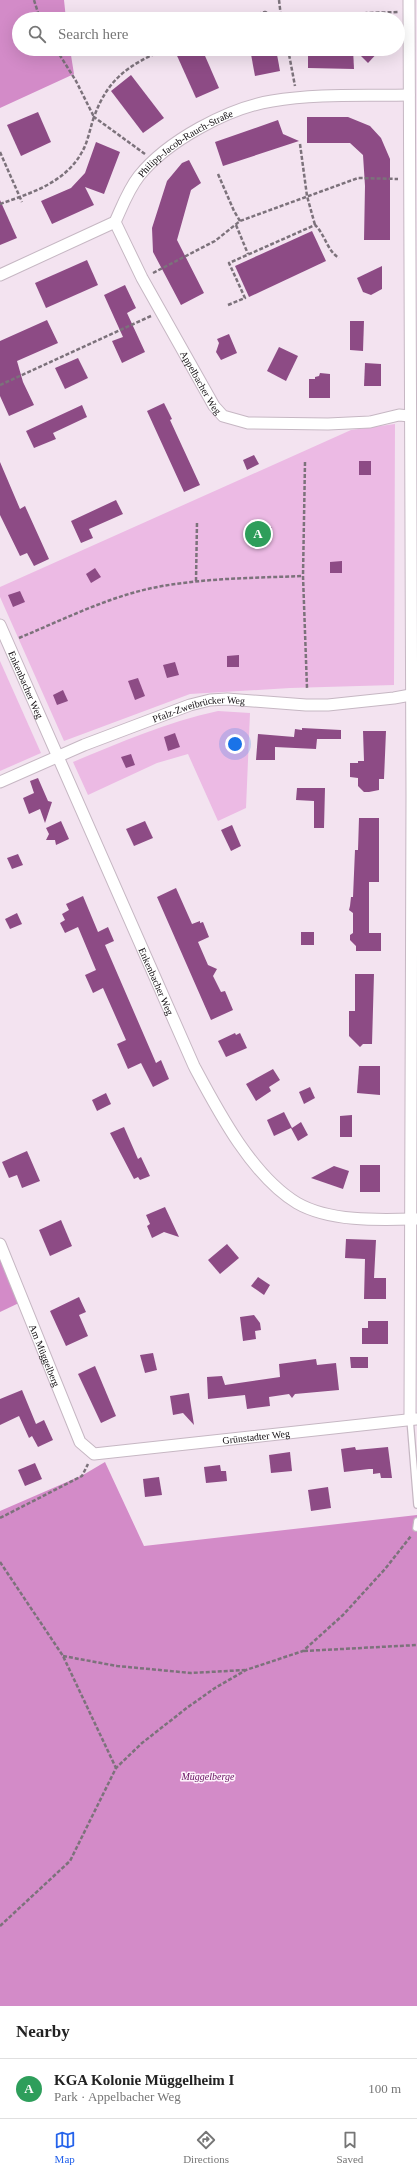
<!DOCTYPE html>
<meta charset="utf-8">
<style>
body{margin:0;font-family:"Times New Roman",serif;background:#f6f6f6;color:#222}
.you{position:absolute;left:235px;top:744px;width:14px;height:14px;margin:-10px;border:3px solid #fff;border-radius:50%;background:#1a73e8;box-shadow:0 0 0 6px #1a73e833}
.badge{display:grid;place-items:center;width:26px;height:26px;border-radius:50%;background:#2563eb;color:#fff;font-size:13px;font-weight:700}
.pin{position:absolute;translate:-50% -50%;border:2px solid #fff;box-shadow:0 1px 4px #0006}
.list{margin:0;padding:0;list-style:none}
h2{display:flex;justify-content:space-between;align-items:center;height:52px;margin:0;padding:0 16px;font-size:17px}
h2 small{font-size:13px;font-weight:400;color:#767676}
.list li{display:grid;grid-template-columns:26px 1fr auto;gap:12px;align-items:center;box-sizing:border-box;height:60px;padding:0 16px;border-top:1px solid #e0e0e0}
.list b{display:block;font-size:15px;white-space:nowrap}
.list p{margin:0;font-size:13px;white-space:nowrap;color:#767676}
.list em{font-size:13px;font-style:normal;color:#767676}
.icon{flex:none;width:22px;height:22px;fill:none;stroke:currentColor;stroke-width:2;stroke-linecap:round;stroke-linejoin:round}
.map{position:relative;flex:none;width:417px;height:2006px;overflow:hidden}
.search{position:absolute;background:#fff;box-shadow:0 4px 16px #0002;left:12px;right:12px;top:12px;height:44px;display:flex;align-items:center;gap:10px;box-sizing:border-box;padding:0 14px;border-radius:22px;color:#767676;font-size:15px}
.sheet{height:112px;background:#fff}
nav{display:flex;justify-content:space-around;align-items:center;box-sizing:border-box;height:56px;border-top:1px solid #e0e0e0;background:#fff;font-size:11px;color:#767676}
nav a{display:grid;justify-items:center;gap:2px}
nav .on{color:#2563eb}
.map>svg:first-child{display:block}
.green{fill:#ecbae4}
.forest{fill:#d38bc8}
.building{fill:#8d4b85}
.lines{fill:none;stroke-linecap:round;stroke-linejoin:round}
.lane-casing{stroke:#c6b7c3;stroke-width:8}
.street-casing{stroke:#c6b7c3;stroke-width:13}
.path{stroke:#7c727b;stroke-width:2.5;stroke-dasharray:4 2;stroke-linecap:butt}
.lane{stroke:#fff;stroke-width:5.5}
.street{stroke:#fff;stroke-width:11}
.labels{text-anchor:middle;dominant-baseline:central;stroke-width:3;stroke-linejoin:round;paint-order:stroke}
.street-label{font-size:10px;fill:#130e12;stroke:#fef2fc}
.park-label{font-size:10px;font-style:italic;fill:#650f5e;stroke:#fef2fc}
</style>
<div class="map">
<svg width="417" height="2006" viewBox="0 0 417 2006">
<rect width="100%" height="100%" fill="#f3e3f0"/>
<!-- green -->
<g class="green">
<path d="M395,424L394,685L290,688L190,694L64,741L0,597V587L351,430Z"/>
<path d="M0,661L41,753L0,771Z"/>
<path d="M218,711L250,713L246,808L218,821L188,754L157,763L88,795L73,762C121,742 167,722 218,711Z"/>
</g>
<!-- forest -->
<g class="forest">
<path d="M0,0H64L66,19H19V49H70L74,74L0,108Z"/>
<path d="M0,1255L21,1302L0,1312Z"/>
<path d="M105,1462L144,1546L417,1515V2006H0V1511L83,1475Z"/>
</g>
<!-- building -->
<g class="building">
<path d="M174,49H202L219,88L196,98Z"/>
<path d="M250,49H276L280,71L255,76Z"/>
<path d="M308,49H353L354,69L308,68Z"/>
<path d="M354,49H381L368,63Z"/>
<path d="M131,75L164,118L143,133L111,91Z"/>
<path d="M38,112L51,142L21,156L7,125Z"/>
<path d="M307,117H348L370,126L381,138L390,159V240H364L365,186L363,155L350,143H307Z"/>
<path d="M278,120L283,134L299,141L223,166L215,142Z"/>
<path d="M96,142L120,152L104,194L85,187L94,205L52,224L41,201L71,188L85,173Z"/>
<path d="M189,160L201,183L191,190L177,240L204,293L181,305L153,252L152,228L167,181L182,163Z"/>
<path d="M0,200L17,238L0,245Z"/>
<path d="M312,231L326,261L249,297L235,266Z"/>
<path d="M87,260L98,285L46,308L35,283Z"/>
<path d="M382,266V289L371,295L363,292L357,278Z"/>
<path d="M125,285L136,308L127,313L145,352L122,363L112,341L123,337L104,295Z"/>
<path d="M47,320L58,343L17,361L23,382L34,405L9,416L0,396V341Z"/>
<path d="M350,321H364L363,351L350,350Z"/>
<path d="M229,334L237,353L221,360L216,352L219,343L217,339Z"/>
<path d="M279,347L298,356L286,381L267,371Z"/>
<path d="M78,358L88,378L65,389L55,368Z"/>
<path d="M365,363L381,364V386H364Z"/>
<path d="M320,373L330,374V398H309V379H315V377L319,376Z"/>
<path d="M164,403L172,419L170,420L200,485L184,492L147,411Z"/>
<path d="M82,405L87,417L53,433L56,439L34,448L26,431Z"/>
<path d="M254,455L259,464L247,470L243,460Z"/>
<rect x="359" y="461" width="12" height="14"/>
<path d="M0,462L20,509L25,506L49,559L34,566L27,553L20,556L0,515Z"/>
<path d="M116,500L123,514L89,529L93,538L81,543L71,521Z"/>
<rect x="261" y="527" width="11" height="11"/>
<path d="M342,561V573H330V562Z"/>
<path d="M95,568L101,577L91,583L86,574Z"/>
<path d="M20,591L25,602L13,607L8,595Z"/>
<path d="M239,655V667H227V656Z"/>
<path d="M175,662L179,675L167,678L163,665Z"/>
<path d="M138,678L145,696L135,700L128,681Z"/>
<path d="M63,690L68,701L57,705L53,695Z"/>
<path d="M302,728L341,730V739H317L316,749L275,747V760H256L258,734L294,737L295,729L302,730Z"/>
<path d="M363,731H386L384,779H379V790L369,792H364L358,786V778L350,777V763H358V761H364Z"/>
<path d="M175,733L180,747L168,751L164,737Z"/>
<path d="M131,754L135,765L126,768L121,757Z"/>
<path d="M38,778L48,801L52,802L45,823L40,809L29,814L23,798L34,793L30,781Z"/>
<path d="M297,788H325L324,828H314V801L296,800Z"/>
<path d="M359,818H379V882H369V933H381V951H356V946L350,940V935L353,933V913L349,910L350,906L351,897H353L355,850H358Z"/>
<path d="M61,821L69,839L56,845L55,840H46L49,834L46,828Z"/>
<path d="M145,821L153,838L134,846L126,829Z"/>
<path d="M232,825L241,846L231,851L221,830Z"/>
<path d="M18,854L23,865L12,869L7,858Z"/>
<path d="M176,888L192,924L200,921V923L203,922L209,937L198,942L208,965L217,969L213,976L221,992L225,991L233,1010L211,1020L157,897Z"/>
<path d="M83,896L98,932L108,927L114,941L105,945L156,1063L161,1060L169,1079L153,1087L141,1063L128,1069L117,1044L126,1040L103,988L93,993L85,975L96,970L78,927L65,933L60,923L65,920L62,914L69,910L66,904Z"/>
<path d="M17,913L22,924L10,929L5,919Z"/>
<rect x="301" y="932" width="13" height="13"/>
<path d="M355,974H374L372,1044H363L360,1047L349,1036V1011H355Z"/>
<path d="M235,1033L236,1035L240,1033L247,1048L226,1057L218,1041Z"/>
<path d="M359,1066H380V1095L357,1093Z"/>
<path d="M273,1069L280,1080L269,1087L271,1091L256,1101L246,1084Z"/>
<path d="M310,1087L315,1098L304,1104L299,1092Z"/>
<path d="M106,1093L111,1104L97,1111L92,1100Z"/>
<path d="M284,1112L292,1128L301,1122L308,1135L298,1141L291,1128L274,1136L267,1120Z"/>
<path d="M352,1115V1137H340V1116Z"/>
<path d="M124,1127L138,1159L141,1157L150,1176L140,1180L138,1177L134,1179L110,1133Z"/>
<path d="M27,1151L40,1181L22,1188L17,1175L9,1178L2,1162Z"/>
<rect x="360" y="1165" width="20" height="27"/>
<path d="M334,1166L349,1171L343,1189L311,1178Z"/>
<path d="M165,1207L179,1237L164,1232L152,1238L147,1226L150,1224L146,1215Z"/>
<path d="M61,1220L72,1246L50,1256L39,1230Z"/>
<path d="M346,1239L376,1240L374,1278H386V1299H364L365,1259L345,1258Z"/>
<path d="M227,1244L239,1258L220,1274L208,1260Z"/>
<path d="M258,1277L270,1285L264,1295L251,1286Z"/>
<path d="M79,1297L86,1312L79,1315L88,1336L66,1346L50,1311Z"/>
<path d="M254,1315L260,1323L261,1330L255,1331L256,1339L243,1341L240,1317Z"/>
<path d="M368,1321H388V1344H362V1328H368Z"/>
<path d="M153,1353L157,1370L145,1373L140,1355Z"/>
<path d="M350,1357H368V1368H351Z"/>
<path d="M316,1359L317,1365L336,1363L339,1390L295,1394L292,1398L289,1394L269,1397L270,1406L247,1409L245,1395L208,1399L207,1377L222,1376L225,1385L280,1377L279,1364Z"/>
<path d="M95,1366L116,1416L101,1423L78,1374Z"/>
<path d="M22,1390L36,1424L44,1420L53,1440L38,1447L32,1436L29,1438L19,1416L0,1425V1399Z"/>
<path d="M189,1393L194,1425L183,1413L173,1415L170,1396Z"/>
<path d="M355,1447L356,1450L388,1447L392,1478H381L380,1473L373,1474V1469H369L344,1472L341,1449Z"/>
<path d="M290,1452L292,1471L271,1473L269,1455Z"/>
<path d="M35,1463L42,1479L25,1486L18,1470Z"/>
<path d="M220,1465L221,1471H226L227,1481L206,1483L204,1467Z"/>
<path d="M159,1477L162,1495L145,1497L143,1479Z"/>
<path d="M328,1487L331,1508L311,1511L308,1490Z"/>
</g>
<g class="lines">
<defs>
<g id="lane">
<path d="M410,1419L417,1505"/>
<path d="M416,1528L417,1521"/>
</g>
<g id="street">
<path d="M409,0L412,796L410,1419"/>
<path id="s1" d="M115,222L142,278L214,406L223,416L248,423L328,424L370,422L399,415L410,416"/>
<path id="s2" d="M0,275L115,222C122,207 128,190 139,176C167,141 228,108 272,101C317,93 364,96 409,95"/>
<path id="s3" d="M0,625L194,1066C218,1111 252,1176 297,1203C330,1222 380,1220 416,1219"/>
<path id="s4" d="M0,782L84,745L190,705L210,700L227,699L306,705H328L394,698L416,694"/>
<path id="s5" d="M0,1244L80,1442L94,1454L416,1419"/>
</g>
</defs>
<!-- lane casing -->
<use href="#lane" class="lane-casing"/>
<!-- street casing -->
<use href="#street" class="street-casing"/>
<!-- path -->
<g class="path">
<path d="M34,0L40,19"/>
<path d="M279,0L281,17"/>
<path d="M240,19L265,12L284,19"/>
<path d="M360,19L366,13L398,12"/>
<path d="M288,49L295,86"/>
<path d="M300,144L307,196L315,225"/>
<path d="M0,152L22,202"/>
<path d="M145,154L94,117C108,78 129,65 165,49"/>
<path d="M218,174L234,211L240,221"/>
<path d="M0,204C31,193 65,183 82,152C88,142 90,128 94,117L76,81L56,49"/>
<path d="M236,225L248,254"/>
<path d="M153,273L215,241L240,221L358,178L398,179"/>
<path d="M228,305L245,298L229,263L315,225C325,234 327,251 339,258"/>
<path d="M0,385L151,316"/>
<path d="M305,462L303,576L307,688"/>
<path d="M196,581L197,522"/>
<path d="M19,638C62,620 106,598 152,588C201,578 253,578 303,576"/>
<path d="M0,1518L82,1476L88,1464"/>
<path d="M0,1562L63,1656L116,1768"/>
<path d="M304,1651L417,1645"/>
<path d="M63,1656L117,1666L191,1673L245,1670"/>
<path d="M0,1926L70,1861L116,1768L142,1743L188,1707L215,1688L246,1670L303,1651L343,1615L385,1569L411,1536"/>
</g>
<!-- lane -->
<use href="#lane" class="lane"/>
<!-- street -->
<use href="#street" class="street"/>
</g>
<g class="labels">
<!-- street labels -->
<g class="street-label">
<text stroke="none"><textPath href="#s2" startOffset="236">Philipp-Jacob-Rauch-Straße</textPath></text>
<text stroke="none"><textPath href="#s1" startOffset="182">Appelbacher Weg</textPath></text>
<text stroke="none"><textPath href="#s3" startOffset="65">Enkenbacher Weg</textPath></text>
<text stroke="none"><textPath href="#s4" startOffset="213">Pfalz-Zweibrücker Weg</textPath></text>
<text stroke="none"><textPath href="#s3" startOffset="389">Enkenbacher Weg</textPath></text>
<text stroke="none"><textPath href="#s5" startOffset="120">Am Müggelberg</textPath></text>
<text stroke="none"><textPath href="#s5" startOffset="395">Grünstadter Weg</textPath></text>
</g>
<!-- park labels -->
<g class="park-label">
<text x="208" y="1776">Müggelberge</text>
</g>
</g>
</svg>
<div class="you"></div>
<div class="pin badge" style="left:258px;top:534px;background:#2e9e5b">A</div>
<div class="search"><svg class="icon" aria-label="search" viewBox="0 0 24 24"><circle cx="10" cy="10" r="6"/><path d="M15 15l6 6"/></svg>Search here</div>
</div>
<section class="sheet">
<h2>Nearby<small></small></h2>
<ul class="list">
<li><span class="badge" style="background:#2e9e5b">A</span><div><b>KGA Kolonie Müggelheim I</b><p>Park · Appelbacher Weg</p></div><em>100 m</em></li>
</ul>
</section>
<nav>
<a class="on"><svg class="icon" aria-label="map" viewBox="0 0 24 24"><path d="M3 6l6-2 6 2 6-2v14l-6 2-6-2-6 2zM9 4v14M15 6v14"/></svg>Map</a>
<a><svg class="icon" aria-label="directions" viewBox="0 0 24 24"><path d="M12 3l9 9-9 9-9-9zM9 14v-3h6M13 9l2 2-2 2"/></svg>Directions</a>
<a><svg class="icon" aria-label="saved" viewBox="0 0 24 24"><path d="M7 4h10v16l-5-4-5 4z"/></svg>Saved</a>
</nav>
